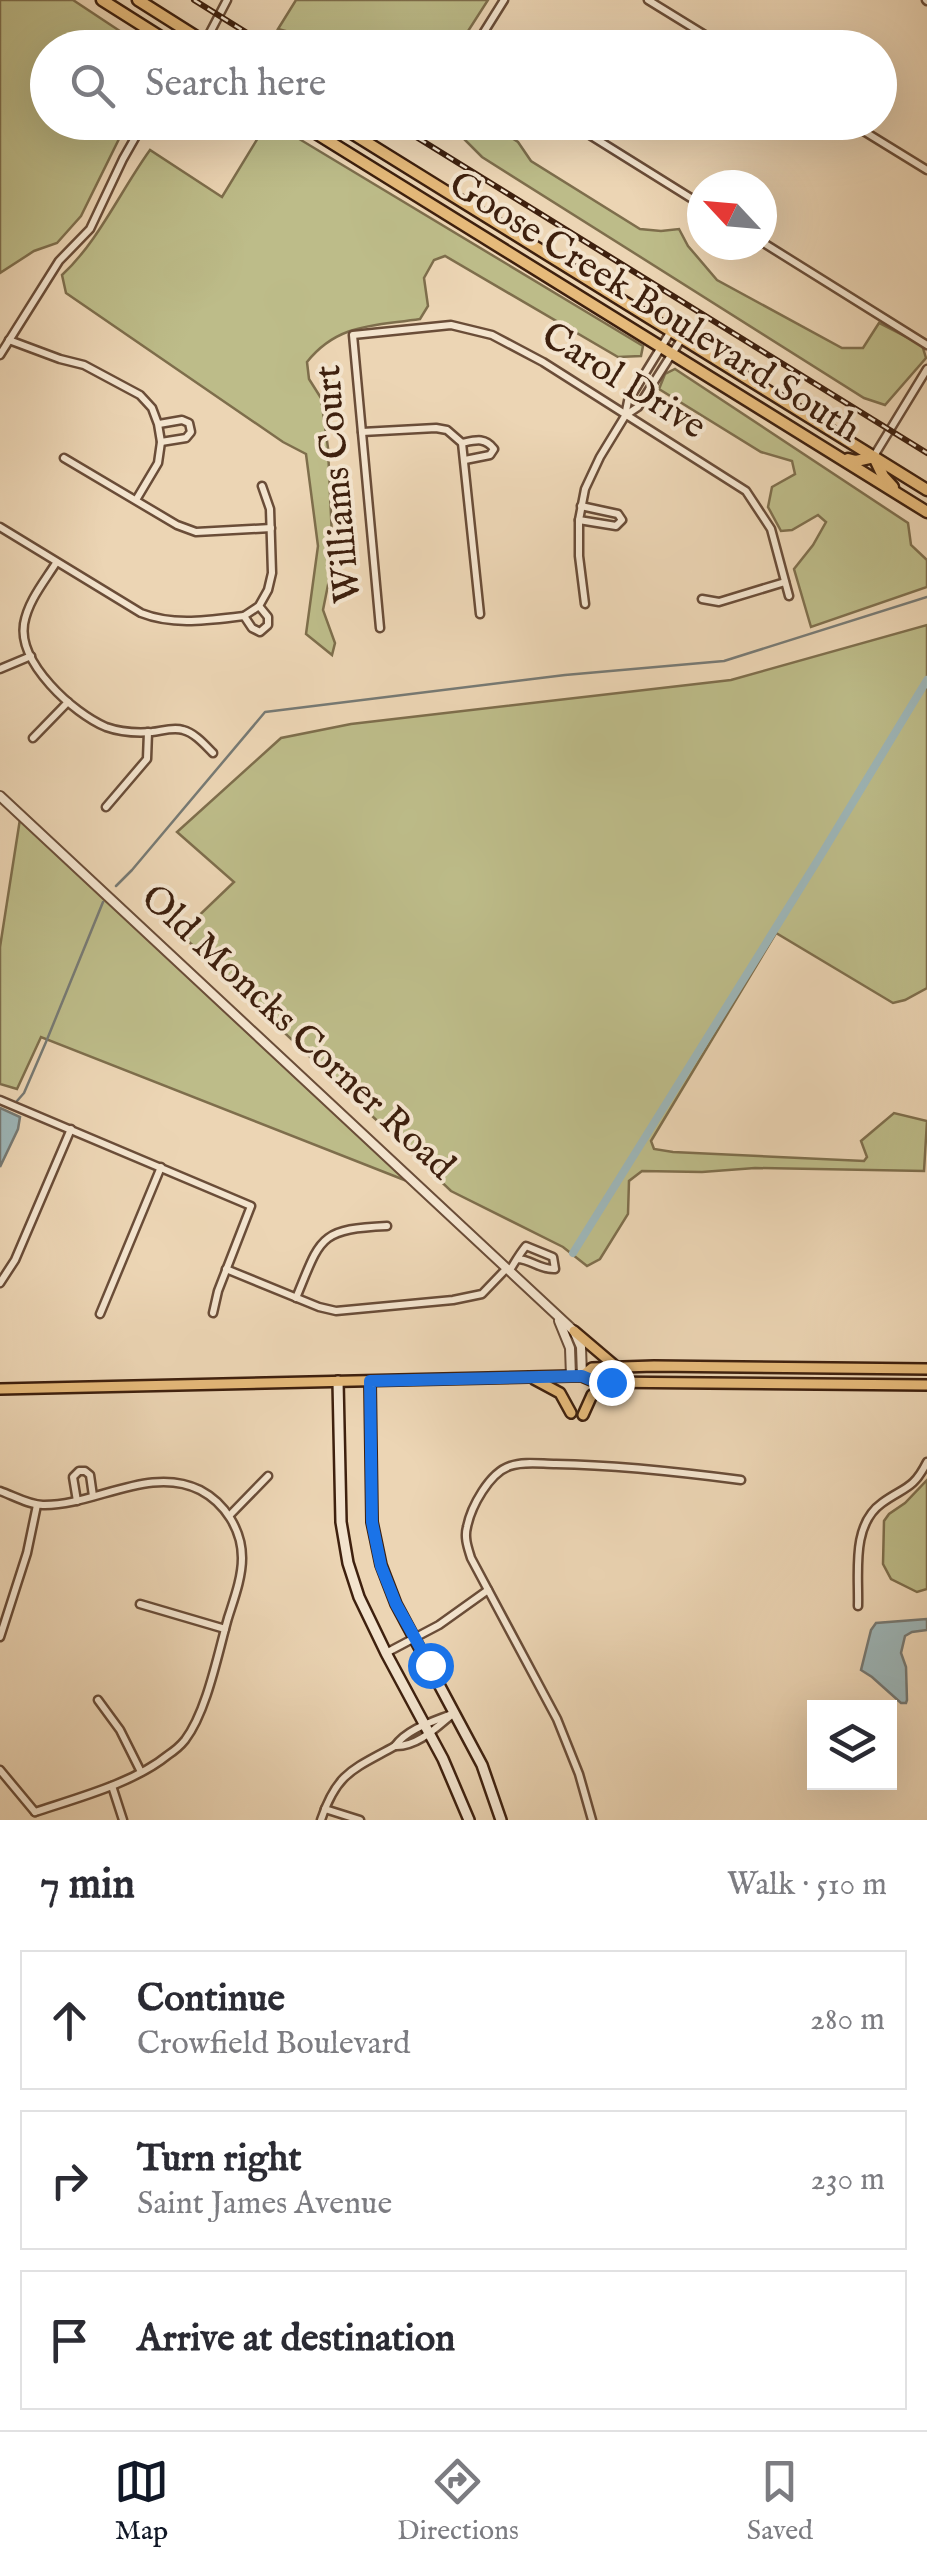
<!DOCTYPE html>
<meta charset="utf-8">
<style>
body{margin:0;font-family:"IM FELL English",serif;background:#f2f2f3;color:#2b2b33}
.controls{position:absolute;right:30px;bottom:30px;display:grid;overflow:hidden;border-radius:0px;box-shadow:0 10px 40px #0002}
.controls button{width:90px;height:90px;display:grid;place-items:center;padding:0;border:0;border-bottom:2px solid #e1e1e2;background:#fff;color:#2b2b33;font:50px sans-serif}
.compass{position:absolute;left:687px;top:170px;width:90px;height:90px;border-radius:50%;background:#fff;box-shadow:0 10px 40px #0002;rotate:296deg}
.stop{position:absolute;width:30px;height:30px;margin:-22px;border:8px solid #1a73e8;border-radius:50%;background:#fff}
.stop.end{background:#1a73e8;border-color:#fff;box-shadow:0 2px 10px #0008}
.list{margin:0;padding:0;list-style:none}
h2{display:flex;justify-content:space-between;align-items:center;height:130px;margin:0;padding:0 40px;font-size:42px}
h2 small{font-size:32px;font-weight:400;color:#7c7c81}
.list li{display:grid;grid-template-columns:65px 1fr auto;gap:30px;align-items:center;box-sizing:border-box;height:140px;margin:0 20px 20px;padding:0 20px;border:2px solid #e1e1e2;border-radius:0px}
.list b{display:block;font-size:38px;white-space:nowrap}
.list p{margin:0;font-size:32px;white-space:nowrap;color:#7c7c81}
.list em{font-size:32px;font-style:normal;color:#7c7c81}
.icon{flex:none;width:55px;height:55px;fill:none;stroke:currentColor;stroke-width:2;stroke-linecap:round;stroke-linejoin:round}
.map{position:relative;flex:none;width:927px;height:1820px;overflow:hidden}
.search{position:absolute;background:#fff;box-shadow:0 10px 40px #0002;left:30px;right:30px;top:30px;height:110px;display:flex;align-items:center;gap:25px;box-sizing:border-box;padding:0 35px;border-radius:55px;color:#7c7c81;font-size:38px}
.sheet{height:610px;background:#fff}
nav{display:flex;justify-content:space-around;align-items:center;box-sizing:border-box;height:140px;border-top:2px solid #e1e1e2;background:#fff;font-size:28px;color:#7c7c81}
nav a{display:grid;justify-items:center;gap:5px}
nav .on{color:#111827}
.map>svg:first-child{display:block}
.green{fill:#bdbc89;stroke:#7e6e4c;stroke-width:2.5}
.water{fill:#9db6b8;stroke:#777a74;stroke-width:2.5}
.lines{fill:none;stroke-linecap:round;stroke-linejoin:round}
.stream{stroke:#777a74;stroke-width:2.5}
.canal{stroke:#9db6b8;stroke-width:8}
.minor-casing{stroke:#6a4d38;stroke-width:11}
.tertiary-casing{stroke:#6a4d38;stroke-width:12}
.secondary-casing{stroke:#3e200e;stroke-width:14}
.primary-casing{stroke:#3e200e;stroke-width:14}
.trunk-casing{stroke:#3e200e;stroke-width:15}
.minor{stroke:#f3e4ce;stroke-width:6}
.tertiary{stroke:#f3e4ce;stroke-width:8}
.secondary{stroke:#f3e4ce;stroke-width:9}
.primary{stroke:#e6ba7a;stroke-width:9}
.trunk{stroke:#e6ba7a;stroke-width:10}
.rail-casing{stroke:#3e200e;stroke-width:6}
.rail{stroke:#f3e4ce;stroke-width:2.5;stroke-dasharray:8;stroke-linecap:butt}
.route{stroke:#1a73e8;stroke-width:12}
.labels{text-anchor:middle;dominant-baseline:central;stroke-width:8;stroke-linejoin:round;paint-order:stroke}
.street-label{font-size:38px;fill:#3e200e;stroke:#f3e4ce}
</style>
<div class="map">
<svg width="927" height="1820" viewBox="0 0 927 1820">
<rect width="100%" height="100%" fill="#ecd5b4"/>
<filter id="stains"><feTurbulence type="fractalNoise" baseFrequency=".002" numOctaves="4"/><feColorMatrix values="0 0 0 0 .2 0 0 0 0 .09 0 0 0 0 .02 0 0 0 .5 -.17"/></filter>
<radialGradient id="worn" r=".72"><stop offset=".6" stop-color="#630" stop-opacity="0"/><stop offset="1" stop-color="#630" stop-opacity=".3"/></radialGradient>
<!-- green -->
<g class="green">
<path d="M0,0H73L144,47L48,48V122L130,123L119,139L81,216L57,243L34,251L0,273Z"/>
<path d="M296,0H488L461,42L462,47L329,48L319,40L278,29Z"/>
<path d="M267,123L286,131L643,346L641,356L618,357L445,256L434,260L424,278L428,306L420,319C375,326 338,323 307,362L309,379L321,398L328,448L333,560L323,610L335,643L332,655L306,634L318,546L306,454L283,442L66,293L62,275C98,242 121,190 150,150L222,197Z"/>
<path d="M448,123H489L518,142L531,161L640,229L661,231L679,229L688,246L717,280L842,348H863L879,323L922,345L926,358L885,405L864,398L482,157Z"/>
<path d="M675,369L908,523L911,545L927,560V587L811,627L794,569L813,545L826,522L818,515L792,530L781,531L768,507L772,487L795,474L792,461L761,452L659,389L665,374Z"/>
<path d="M927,625V988L905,1000L893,1003L776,933L651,1141L654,1149L673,1152L864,1161L867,1157L861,1141L894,1113L927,1121L924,1171L755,1168L702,1172L642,1171L629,1181L628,1214L600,1259L587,1266L563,1247L451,1191L188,941V926L234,882L177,832L281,738L351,724L731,680Z"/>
<path d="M20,819L412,1183L41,1037L17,1089L0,1084V947Z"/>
<path d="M927,1480V1589L917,1592L891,1579L883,1564L884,1521L889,1514L905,1503Z"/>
</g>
<!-- water -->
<g class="water">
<path d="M0,1108L20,1117L18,1129L0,1167Z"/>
<path d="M927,1619V1630L912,1632L905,1636L901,1653L906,1667L907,1700L906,1703H901L872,1677L861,1670L871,1630L876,1623Z"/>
</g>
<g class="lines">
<!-- stream -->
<g class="stream">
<path d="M116,886L132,870L265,712L565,675L724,661L927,597"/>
<path d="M17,1101L24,1093L46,1042L103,902"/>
</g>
<!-- canal -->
<path class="canal" d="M573,1253L821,855L927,680"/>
<defs>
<g id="minor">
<path d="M648,0L726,48"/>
<path d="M926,0L927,1"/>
<path d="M202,48L227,0"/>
<path d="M474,48L504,0"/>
<path d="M569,122L702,205"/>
<path d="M849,122L927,170"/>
<path d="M762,242L927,345"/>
<path d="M9,340L60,359L84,365L140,395L152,408L158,424L161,442L158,463L136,500"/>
<path d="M0,355L59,261L90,229L123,159L144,122"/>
<path d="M626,415L638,407L682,338"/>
<path d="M159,424L182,420L189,423L191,432L186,438L161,442"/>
<path d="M362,432L436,428L447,430L462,443L480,614"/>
<path d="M462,443C476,440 485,437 494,449L490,455L465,460"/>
<path d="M874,456L927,369"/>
<path d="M64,458L177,525L196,532L271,528"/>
<path d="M579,520L616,526L622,520L618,514L581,506"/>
<path d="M0,527L141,613C174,626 209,620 244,616"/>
<path d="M56,563C44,582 28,601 24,624C18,663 73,713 106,727C120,732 138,733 152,732C162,731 173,727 183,730C195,733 205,745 213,753"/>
<path d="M702,599L719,602L785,582"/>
<path d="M585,604L579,556V520L585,489L600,457L625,416L628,401L671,331"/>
<path d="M259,606L268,617V625L260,632L252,628L244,616L259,606L268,590L272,573L270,509L262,486"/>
<path d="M380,628L353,335L451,325L492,335L543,362L746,491L771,529L789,596"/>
<path d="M0,669L31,656"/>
<path d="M33,738L68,702"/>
<path d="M106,807L147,759L148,732"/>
<path d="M0,1100L251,1206L218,1291L213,1313"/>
<path d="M226,1269L319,1307L336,1311L453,1300L482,1294L507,1268"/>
<path d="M510,1270C515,1262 520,1253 526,1246L553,1257L555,1269C540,1270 531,1259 517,1259"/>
<path d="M0,1283L15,1260L71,1129"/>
<path d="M296,1298C321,1238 318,1229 387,1226"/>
<path d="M100,1314L161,1167"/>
<path d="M0,1491C14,1496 29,1505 43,1505C94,1506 150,1465 200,1490C225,1503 242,1530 242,1558C242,1578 234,1599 228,1618C218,1653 207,1711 185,1740C181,1745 174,1751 168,1755C134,1783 77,1798 35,1812"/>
<path d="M77,1501L73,1477L79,1471H85L90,1475L93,1496"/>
<path d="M230,1515L268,1476"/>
<path d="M140,1604L225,1629"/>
<path d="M858,1606C859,1573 851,1525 882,1503C904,1487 913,1490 927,1462"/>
<path d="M0,1637L27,1553L37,1505"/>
<path d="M386,1653L439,1625L488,1590"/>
<path d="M98,1700L120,1730L141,1772"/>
<path d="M454,1713C438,1726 418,1747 395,1746C408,1728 435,1721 454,1713Z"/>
<path d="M0,1770L35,1812"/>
<path d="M112,1786L123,1820"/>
<path d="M325,1809L360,1820"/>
<path d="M321,1820C337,1772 354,1769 395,1746"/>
<path d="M592,1820L579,1774L557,1719L471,1558C468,1548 464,1538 467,1527C471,1507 489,1473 510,1466C524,1461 541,1464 556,1464C618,1465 680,1472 741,1480"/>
</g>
<g id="tertiary">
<path d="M0,796L574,1331L581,1347L582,1376"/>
<path d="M559,1321L570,1348L571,1376"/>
</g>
<g id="secondary">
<path d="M338,1381L341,1522L348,1563L359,1597L386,1653L443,1759L469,1820"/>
<path d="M370,1381L372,1522L381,1565L396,1604L482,1765L501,1820"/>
</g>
<g id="primary">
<path d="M574,1331L614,1365"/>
<path d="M582,1376L592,1368L654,1366L927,1369"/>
<path d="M534,1379L560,1393L571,1413"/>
<path d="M0,1389L571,1376H582L596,1382L927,1385"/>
<path d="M583,1415L592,1395L608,1383"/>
</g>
<g id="trunk">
<path d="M102,0L178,48"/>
<path d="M138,0L214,48"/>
<path d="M298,122L927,512"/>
<path d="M334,122L927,490"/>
<path d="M848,459L856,461L874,457L883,476L893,487"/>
</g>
</defs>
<!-- minor casing -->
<use href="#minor" class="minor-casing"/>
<!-- tertiary casing -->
<use href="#tertiary" class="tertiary-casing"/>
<!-- secondary casing -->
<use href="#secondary" class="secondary-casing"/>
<!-- primary casing -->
<use href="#primary" class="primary-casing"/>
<!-- trunk casing -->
<use href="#trunk" class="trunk-casing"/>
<!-- minor -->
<use href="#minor" class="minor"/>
<!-- tertiary -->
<use href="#tertiary" class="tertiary"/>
<!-- secondary -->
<use href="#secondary" class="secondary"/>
<!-- primary -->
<use href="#primary" class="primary"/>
<!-- trunk -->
<use href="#trunk" class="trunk"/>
<defs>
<g id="rail">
<path d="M194,0L271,48"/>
<path d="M392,122L927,453"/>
</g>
</defs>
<!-- rail casing -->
<use href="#rail" class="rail-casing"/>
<!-- rail -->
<use href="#rail" class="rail"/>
</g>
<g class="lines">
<!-- route -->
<path class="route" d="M430,1665L396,1604L381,1566L372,1522L370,1381L582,1376L596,1382H611"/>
</g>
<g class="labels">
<!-- street labels -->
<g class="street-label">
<text transform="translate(654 308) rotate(32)">Goose Creek Boulevard South</text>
<text transform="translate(623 382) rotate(32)">Carol Drive</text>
<text transform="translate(339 484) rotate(-95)">Williams Court</text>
<text transform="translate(297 1033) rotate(43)">Old Moncks Corner Road</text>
</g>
</g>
<rect width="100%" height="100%" filter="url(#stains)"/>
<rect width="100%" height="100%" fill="url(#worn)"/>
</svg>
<div class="controls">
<button><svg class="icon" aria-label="layers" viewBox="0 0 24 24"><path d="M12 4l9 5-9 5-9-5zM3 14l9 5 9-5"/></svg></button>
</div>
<svg class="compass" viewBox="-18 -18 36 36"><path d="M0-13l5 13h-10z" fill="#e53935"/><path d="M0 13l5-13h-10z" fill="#7c7c81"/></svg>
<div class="stop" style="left:430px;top:1665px"></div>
<div class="stop end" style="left:611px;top:1382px"></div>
<div class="search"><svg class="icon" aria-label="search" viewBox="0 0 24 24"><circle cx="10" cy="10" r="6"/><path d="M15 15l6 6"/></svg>Search here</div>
</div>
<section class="sheet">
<h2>7 min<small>Walk · 510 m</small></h2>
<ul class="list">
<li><svg class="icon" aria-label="ahead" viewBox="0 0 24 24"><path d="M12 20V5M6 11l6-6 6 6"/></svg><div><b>Continue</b><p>Crowfield Boulevard</p></div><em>280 m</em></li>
<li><svg class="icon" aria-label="right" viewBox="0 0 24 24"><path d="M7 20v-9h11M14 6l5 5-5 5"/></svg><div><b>Turn right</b><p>Saint James Avenue</p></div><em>230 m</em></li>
<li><svg class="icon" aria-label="arrive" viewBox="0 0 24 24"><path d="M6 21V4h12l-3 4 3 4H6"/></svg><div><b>Arrive at destination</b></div></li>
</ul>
</section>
<nav>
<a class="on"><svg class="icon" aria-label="map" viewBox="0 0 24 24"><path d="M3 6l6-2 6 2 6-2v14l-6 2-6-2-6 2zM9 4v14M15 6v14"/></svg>Map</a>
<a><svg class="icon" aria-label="directions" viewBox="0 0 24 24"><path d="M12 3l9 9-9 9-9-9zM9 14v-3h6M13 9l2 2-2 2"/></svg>Directions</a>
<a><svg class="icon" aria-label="saved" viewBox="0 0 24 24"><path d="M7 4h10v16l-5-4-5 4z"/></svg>Saved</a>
</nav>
